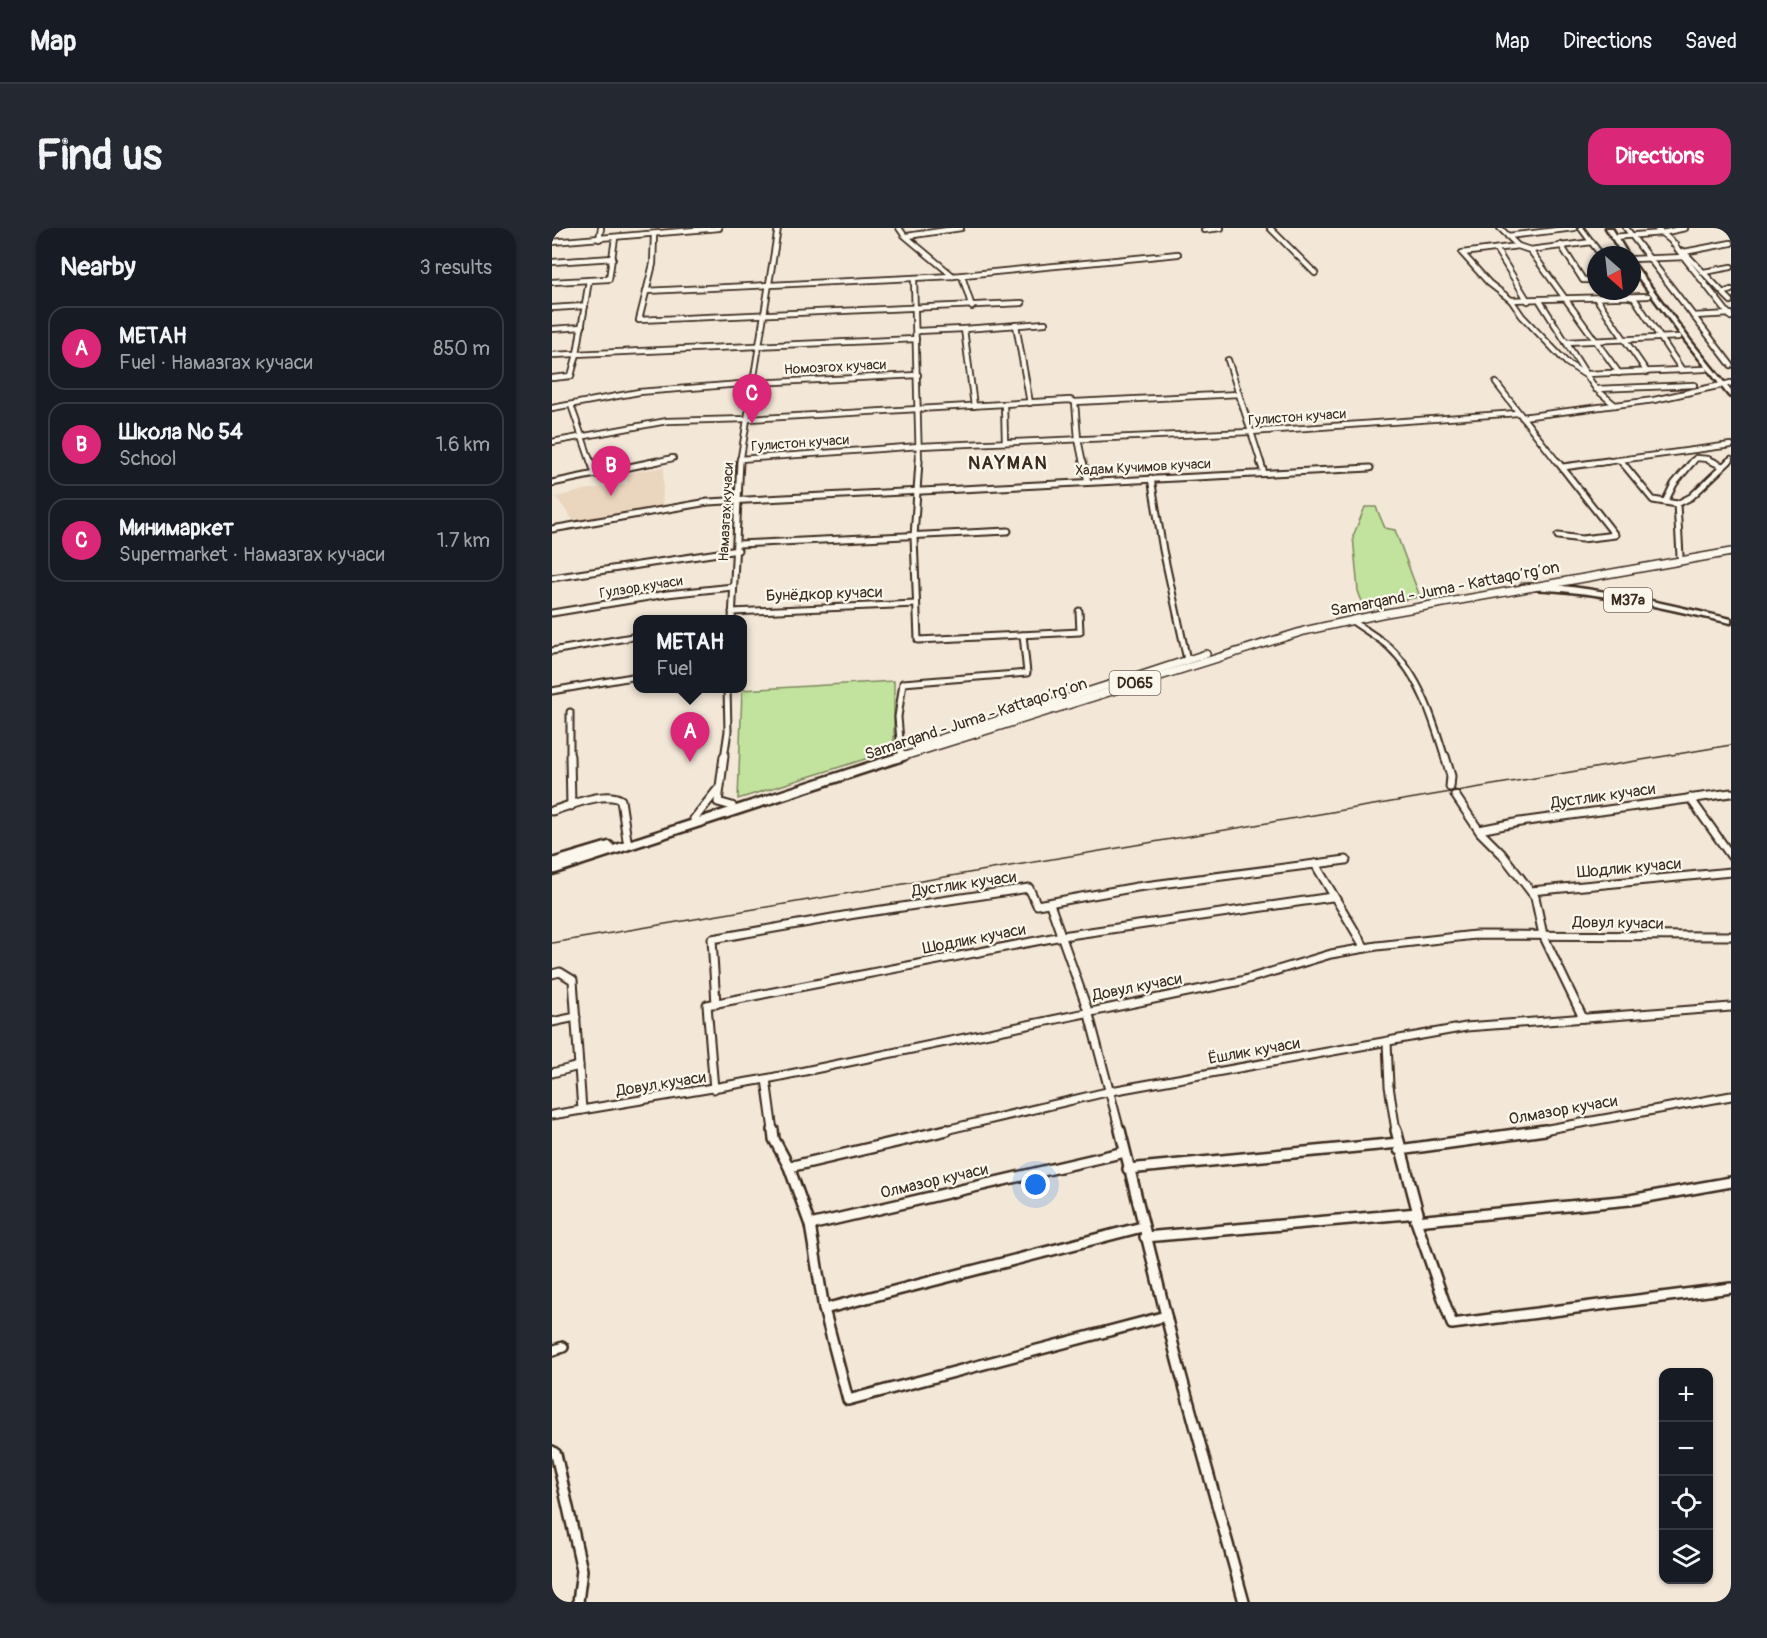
<!DOCTYPE html>
<meta charset="utf-8">
<style>
body{margin:0;font-family:Pangolin,sans-serif;background:#242831;color:#f1f3f6}
.controls{position:absolute;right:18px;bottom:18px;display:grid;overflow:hidden;border-radius:12px;box-shadow:0 2px 4px #0004}
.controls button{width:54px;height:54px;display:grid;place-items:center;padding:0;border:0;border-bottom:2px solid #363941;background:#171b24;color:#f1f3f6;font:30px sans-serif}
.compass{position:absolute;left:1035px;top:18px;width:54px;height:54px;border-radius:50%;background:#171b24;box-shadow:0 2px 4px #0004;rotate:153deg}
.you{position:absolute;left:484px;top:957px;width:21px;height:21px;margin:-15px;border:4px solid #fff;border-radius:50%;background:#1a73e8;box-shadow:0 0 0 9px #1a73e833}
.badge{display:grid;place-items:center;width:39px;height:39px;border-radius:50%;background:#db2777;color:#fff;font-size:20px;font-weight:700}
.pin{position:absolute;translate:-50% -50px;filter:drop-shadow(0 2px 3px #0008)}
.pin::after{content:'';position:absolute;top:32px;width:21px;height:18px;background:inherit;clip-path:polygon(0 0,100% 0,50% 100%)}
.popup{position:absolute;left:81px;top:387px;width:114px;height:78px;box-sizing:border-box;display:grid;place-content:center;border-radius:12px;background:#171b24;filter:drop-shadow(0 2px 4px #0005);font-size:20px;white-space:nowrap;color:#9ea1a6}
.popup b{font-size:22px;color:#f1f3f6}
.popup::after{content:'';position:absolute;left:50%;top:100%;margin-left:-12px;border:12px solid transparent;border-top-color:#171b24}
.list{margin:0;padding:0;list-style:none}
h2{display:flex;justify-content:space-between;align-items:center;height:78px;margin:0;padding:0 24px;font-size:26px}
h2 small{font-size:20px;font-weight:400;color:#9ea1a6}
.list li{display:grid;grid-template-columns:39px 1fr auto;gap:18px;align-items:center;box-sizing:border-box;height:84px;margin:0 12px 12px;padding:0 12px;border:2px solid #363941;border-radius:18px}
.list b{display:block;font-size:22px;white-space:nowrap}
.list p{margin:0;font-size:20px;white-space:nowrap;color:#9ea1a6}
.list em{font-size:20px;font-style:normal;color:#9ea1a6}
.icon{flex:none;width:33px;height:33px;fill:none;stroke:currentColor;stroke-width:2;stroke-linecap:round;stroke-linejoin:round}
.map{position:relative;flex:none;width:1179px;height:1374px;overflow:hidden;border-radius:18px}
header{display:flex;align-items:center;gap:36px;box-sizing:border-box;height:84px;padding:0 30px;background:#171b24;border-bottom:2px solid #363941}
header strong{font-size:28px}
nav{display:flex;gap:33px;margin-inline-start:auto;font-size:21px}
.intro{display:flex;align-items:center;justify-content:space-between;box-sizing:border-box;height:144px;padding:0 36px}
h1{margin:0;font-size:42px}
.button{padding:15px 27px;border-radius:18px;background:#db2777;color:#fff;font-size:21px;font-weight:700}
main{display:flex;gap:36px;padding:0 36px}
aside{flex:1;background:#171b24;border-radius:18px;box-shadow:0 2px 4px #0004}
.map>svg:first-child{display:block}
.built{fill:#ead5bf}
.green{fill:#c1e39d;stroke:#7e865e;stroke-width:1.5}
.lines{fill:none;stroke-linecap:round;stroke-linejoin:round}
.minor-far3-casing{stroke:#3b2a1e;stroke-width:8}
.minor-far2-casing{stroke:#3b2a1e;stroke-width:9}
.minor-far1-casing{stroke:#3b2a1e;stroke-width:11}
.minor-casing{stroke:#3b2a1e;stroke-width:14}
.major-far1-casing{stroke:#3b2a1e;stroke-width:10}
.major-casing{stroke:#3b2a1e;stroke-width:13}
.highway-casing{stroke:#3b2a1e;stroke-width:5}
.minor-far3{stroke:#fbf7ec;stroke-width:4.5}
.minor-far2{stroke:#fbf7ec;stroke-width:5}
.minor-far1{stroke:#fbf7ec;stroke-width:7}
.minor{stroke:#fbf7ec;stroke-width:9}
.major-far1{stroke:#fbf7ec;stroke-width:7}
.major{stroke:#fbf7ec;stroke-width:8}
.highway{fill:#fbf7ec;fill-rule:evenodd}
.rail{stroke:#3b2a1e;stroke-width:1.5}
.labels{text-anchor:middle;dominant-baseline:central;stroke-width:4.5;stroke-linejoin:round;paint-order:stroke}
.far-street-label{font-size:14px;fill:#3b2a1e;stroke:#fbf7ec}
.shield{fill:#fbf7ec;stroke:#75685c;stroke-width:1.5}
.shield-label{font-size:15px;font-weight:bold;fill:#3b2a1e}
.street-label{font-size:16px;fill:#3b2a1e;stroke:#fbf7ec}
.far-district-label{font-size:18px;font-weight:bold;letter-spacing:1.5px;fill:#3b2a1e;stroke:#fbf7ec}
</style>
<header>
<strong>Map</strong>
<nav><a>Map</a><a>Directions</a><a>Saved</a></nav>
</header>
<div class="intro"><h1>Find us</h1><a class="button">Directions</a></div>
<main>
<aside>
<h2>Nearby<small>3 results</small></h2>
<ul class="list">
<li><span class="badge">A</span><div><b>МЕТАН</b><p>Fuel · Намазгах кучаси</p></div><em>850 m</em></li>
<li><span class="badge">B</span><div><b>Школа № 54</b><p>School</p></div><em>1.6 km</em></li>
<li><span class="badge">C</span><div><b>Минимаркет</b><p>Supermarket · Намазгах кучаси</p></div><em>1.7 km</em></li>
</ul>
</aside>
<div class="map">
<svg width="1179" height="1374" viewBox="0 0 1179 1374">
<rect width="100%" height="100%" fill="#f3e8d8"/>
<filter id="ink" filterUnits="userSpaceOnUse"><feTurbulence type="fractalNoise" baseFrequency=".0167" numOctaves="2"/><feDisplacementMap in="SourceGraphic" scale="12" xChannelSelector="R" yChannelSelector="G"/><feConvolveMatrix kernelMatrix="1 2 1 2 8 2 1 2 1" color-interpolation-filters="sRGB"/></filter>
<g filter="url(#ink)">
<!-- built -->
<path class="built" d="M112,239L110,280L24,296L4,269L32,262L75,256L76,245Z"/>
<!-- green -->
<g class="green">
<path d="M813,279H824L833,300L843,302L868,369L812,379L806,363L801,308Z"/>
<path d="M342,453V522L186,571L190,462Z"/>
</g>
<g class="lines">
<defs>
<g id="minor-far3">
<path d="M347,0L352,7L401,48"/>
<path d="M718,0L763,45"/>
<path d="M948,0L966,18L910,25L937,55L959,72L970,88L1015,135L1035,148L1044,161L1063,177"/>
<path d="M1029,0L1049,27"/>
<path d="M1074,0L1179,137"/>
<path d="M1104,0L1123,16"/>
<path d="M652,2L669,0"/>
<path d="M102,6L101,36L87,92L470,75"/>
<path d="M355,8L409,0"/>
<path d="M956,8L1022,0"/>
<path d="M1061,9L1110,5L1133,0"/>
<path d="M47,11L49,0"/>
<path d="M0,14L167,0"/>
<path d="M1120,14L1179,89"/>
<path d="M1009,17L1031,52H1044"/>
<path d="M966,18L978,22L1040,14"/>
<path d="M944,21L976,73"/>
<path d="M978,22L1067,145"/>
<path d="M1131,23L1171,65"/>
<path d="M1132,24L1179,15"/>
<path d="M1080,31L1134,29"/>
<path d="M0,34L61,30"/>
<path d="M1152,44L1179,39"/>
<path d="M410,48L420,79"/>
<path d="M362,51L367,235"/>
<path d="M0,54L57,51L63,10"/>
<path d="M1179,62L1171,65L1179,73"/>
<path d="M94,63L401,48L626,26"/>
<path d="M1078,69L1082,70L1130,142"/>
<path d="M1044,70L1095,144"/>
<path d="M959,72L1096,68"/>
<path d="M988,73L1034,146"/>
<path d="M0,80L33,78"/>
<path d="M1141,88L1179,86"/>
<path d="M464,97L478,175"/>
<path d="M0,101L30,99"/>
<path d="M364,103L412,101"/>
<path d="M1014,114L1127,109"/>
<path d="M0,127L364,111"/>
<path d="M676,132L709,235"/>
<path d="M1035,148L1034,146L1153,141"/>
<path d="M0,150L19,148L25,126L37,52"/>
<path d="M944,155L1006,235"/>
<path d="M1044,161L1142,157"/>
<path d="M523,174L526,211L531,235"/>
<path d="M452,176L453,214"/>
<path d="M19,177L39,235"/>
<path d="M422,178L412,101L493,95"/>
<path d="M0,180L87,164L202,155L366,147"/>
<path d="M970,189L1102,172L1179,155"/>
<path d="M0,214L115,193L196,191L518,172L523,174L687,166"/>
<path d="M188,231L368,218L698,204L966,185"/>
<path d="M1068,232L1070,235"/>
<path d="M99,235L121,230"/>
<path d="M188,235L226,0"/>
<path d="M1045,235L1179,217"/>
<path d="M1140,235L1144,230L1156,231L1163,235"/>
<path d="M1175,235L1179,231"/>
</g>
<g id="minor-far2">
<path d="M39,233L43,246"/>
<path d="M367,233L362,309L366,412L528,404L527,383"/>
<path d="M531,233L536,254"/>
<path d="M708,233L712,245"/>
<path d="M1005,233L1063,307L1030,311L1006,308"/>
<path d="M1069,233L1101,272L1125,276L1128,328"/>
<path d="M1160,233L1170,238"/>
<path d="M1011,239L1056,233"/>
<path d="M599,250L611,322L635,432"/>
<path d="M0,255L106,233"/>
<path d="M1113,274L1122,256L1141,233"/>
<path d="M1125,276L1139,269L1177,233"/>
<path d="M0,301L156,274L818,240"/>
<path d="M186,316L456,303"/>
<path d="M0,350L186,322"/>
<path d="M180,384L364,376"/>
<path d="M0,385L115,366L181,359"/>
<path d="M180,392L188,233"/>
<path d="M799,392C811,401 826,409 837,419C868,448 881,491 893,530"/>
<path d="M0,423L86,408"/>
<path d="M0,463L86,448"/>
<path d="M18,484V530"/>
<path d="M349,524L346,489L351,455L475,445L471,407"/>
<path d="M172,530L176,503L175,460"/>
</g>
<g id="minor-far1">
<path d="M18,528L19,578"/>
<path d="M172,528L166,574L180,578"/>
<path d="M893,528L899,548L898,559"/>
<path d="M903,567L928,604L950,626L983,669L991,707L1031,790"/>
<path d="M1138,570L1179,628"/>
<path d="M0,583C17,578 54,562 69,572L75,612"/>
<path d="M142,591L166,561"/>
<path d="M927,602L968,594L1179,565"/>
<path d="M763,636L813,720"/>
<path d="M979,663L1179,644"/>
<path d="M498,676L536,783L568,903"/>
<path d="M0,746L8,744L21,752L30,882"/>
<path d="M164,776L160,711L303,686L477,660L485,677L585,659L794,632"/>
<path d="M0,794L24,789"/>
<path d="M835,814L837,858L844,903"/>
<path d="M0,845L27,838"/>
<path d="M214,851L221,903"/>
<path d="M162,861L155,777L510,708L780,669"/>
<path d="M0,887L214,851L689,753L779,726L825,718L923,707L1179,708"/>
<path d="M389,903L559,863L914,799L1179,779"/>
<path d="M985,903L1179,868"/>
</g>
<g id="minor">
<path d="M221,902L222,911L237,939L258,997L573,924"/>
<path d="M568,902L626,1136L692,1374"/>
<path d="M844,902L866,985L864,993L900,1096L1179,1060"/>
<path d="M847,922L993,902"/>
<path d="M237,939L395,902"/>
<path d="M576,941L847,915"/>
<path d="M864,993L1078,972L1179,954"/>
<path d="M258,997L272,1081L590,999"/>
<path d="M593,1009L866,985"/>
<path d="M272,1081L296,1172L614,1088"/>
<path d="M0,1123L11,1119"/>
<path d="M0,1223L4,1226L30,1342L26,1374"/>
</g>
<g id="major-far1">
<path d="M578,451L654,426"/>
<path d="M366,518L563,455"/>
<path d="M346,530L752,403L829,386L1179,324"/>
</g>
<g id="major">
<path d="M0,635L57,618"/>
<path d="M0,642L351,528"/>
</g>
<g id="highway">
<path d="M1054,0H1060L1076,27H1070Z"/>
<path d="M1080,35L1082,36L1138,112L1179,163V169L1177,168L1134,114L1080,41Z"/>
<path d="M969,357C990,355 1013,358 1034,361C1083,368 1131,380 1179,391V395C1110,380 1043,362 972,361L968,359Z"/>
</g>
</defs>
<!-- minor-far3 casing -->
<use href="#minor-far3" class="minor-far3-casing"/>
<!-- minor-far2 casing -->
<use href="#minor-far2" class="minor-far2-casing"/>
<!-- minor-far1 casing -->
<use href="#minor-far1" class="minor-far1-casing"/>
<!-- minor casing -->
<use href="#minor" class="minor-casing"/>
<!-- major-far1 casing -->
<use href="#major-far1" class="major-far1-casing"/>
<!-- major casing -->
<use href="#major" class="major-casing"/>
<!-- highway casing -->
<use href="#highway" class="highway-casing"/>
<!-- minor-far3 -->
<use href="#minor-far3" class="minor-far3"/>
<!-- minor-far2 -->
<use href="#minor-far2" class="minor-far2"/>
<!-- minor-far1 -->
<use href="#minor-far1" class="minor-far1"/>
<!-- minor -->
<use href="#minor" class="minor"/>
<!-- major-far1 -->
<use href="#major-far1" class="major-far1"/>
<!-- major -->
<use href="#major" class="major"/>
<!-- highway -->
<use href="#highway" class="highway"/>
<!-- rail -->
<path class="rail" d="M0,715L1179,517"/>
</g>
</g>
<g class="labels">
<!-- far-street labels -->
<g class="far-street-label">
<text transform="translate(283 139) rotate(-3)">Номозгох кучаси</text>
<text transform="translate(745 189) rotate(-4)">Гулистон кучаси</text>
<text transform="translate(248 215) rotate(-4)">Гулистон кучаси</text>
<text transform="translate(591 239) rotate(-3)">Хадам Кучимов кучаси</text>
<text transform="translate(174 284) rotate(-87)">Намазгах кучаси</text>
<text transform="translate(89 359) rotate(-9)">Гулзор кучаси</text>
</g>
<!-- shield labels -->
<g class="shield">
<rect x="1052" y="360" width="48" height="24" rx="4.5"/>
<rect x="557.5" y="443" width="51" height="24" rx="4.5"/>
</g>
<g class="shield-label">
<text x="1076" y="372">M37a</text>
<text x="583" y="455">D065</text>
</g>
<!-- street labels -->
<g class="street-label">
<text transform="translate(893 361) rotate(-11)">Samarqand - Juma - Kattaqo‘rg‘on</text>
<text transform="translate(272 366) rotate(-2)">Бунёдкор кучаси</text>
<text transform="translate(424 491) rotate(-18)">Samarqand - Juma - Kattaqo‘rg‘on</text>
<text transform="translate(1051 568) rotate(-8)">Дустлик кучаси</text>
<text transform="translate(1077 640) rotate(-5)">Шодлик кучаси</text>
<text transform="translate(412 656) rotate(-8)">Дустлик кучаси</text>
<text transform="translate(1066 695) rotate(1)">Довул кучаси</text>
<text transform="translate(422 711) rotate(-11)">Шодлик кучаси</text>
<text transform="translate(585 759) rotate(-11)">Довул кучаси</text>
<text transform="translate(702 823) rotate(-10)">Ёшлик кучаси</text>
<text transform="translate(109 856) rotate(-9)">Довул кучаси</text>
<text transform="translate(1011 882) rotate(-10)">Олмазор кучаси</text>
<text transform="translate(382 953) rotate(-13)">Олмазор кучаси</text>
</g>
<!-- far-district labels -->
<g class="far-district-label">
<text x="456" y="235">NAYMAN</text>
</g>
</g>
</svg>
<div class="controls">
<button>+</button>
<button>−</button>
<button><svg class="icon" aria-label="locate" viewBox="0 0 24 24"><circle cx="12" cy="12" r="6"/><path d="M12 2v4M12 18v4M2 12h4M18 12h4"/></svg></button>
<button><svg class="icon" aria-label="layers" viewBox="0 0 24 24"><path d="M12 4l9 5-9 5-9-5zM3 14l9 5 9-5"/></svg></button>
</div>
<svg class="compass" viewBox="-18 -18 36 36"><path d="M0-13l5 13h-10z" fill="#e53935"/><path d="M0 13l5-13h-10z" fill="#9ea1a6"/></svg>
<div class="you"></div>
<div class="pin badge" style="left:138px;top:534px">A</div>
<div class="popup"><b>МЕТАН</b>Fuel</div>
<div class="pin badge" style="left:59px;top:268px">B</div>
<div class="pin badge" style="left:200px;top:196px">C</div>
</div>
</main>
